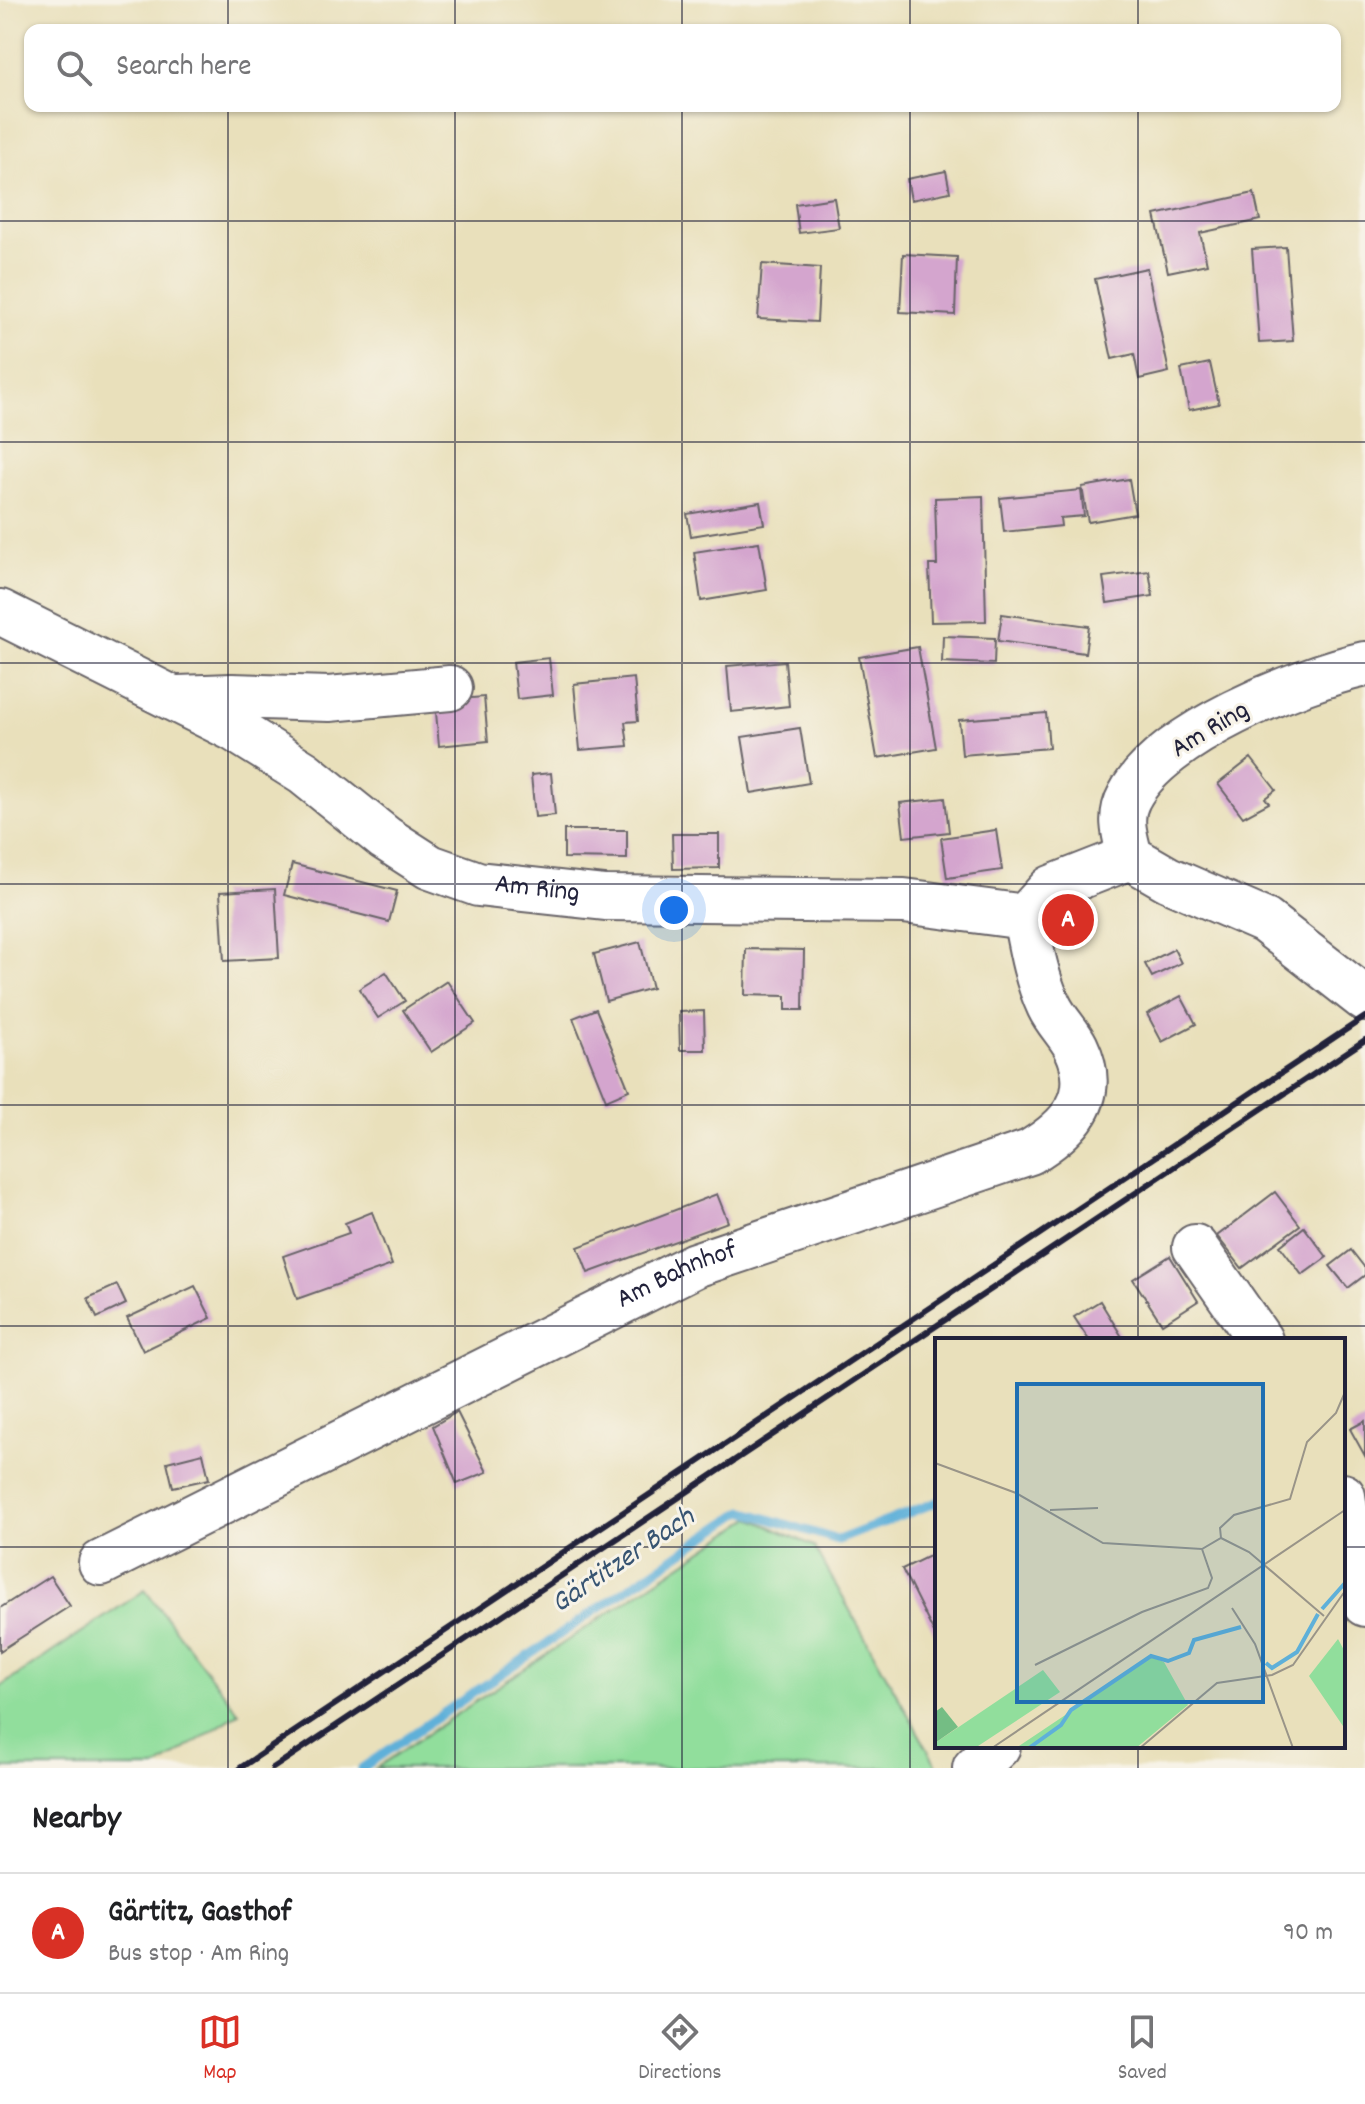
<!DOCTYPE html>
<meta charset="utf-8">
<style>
body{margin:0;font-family:Dekko,sans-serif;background:#f6f6f6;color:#202124}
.you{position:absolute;left:674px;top:910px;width:28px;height:28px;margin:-20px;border:6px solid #fff;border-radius:50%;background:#1a73e8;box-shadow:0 0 0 12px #1a73e833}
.badge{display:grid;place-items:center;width:52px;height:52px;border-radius:50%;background:#d93025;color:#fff;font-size:26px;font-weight:700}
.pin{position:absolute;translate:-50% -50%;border:4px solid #fff;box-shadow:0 2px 8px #0006}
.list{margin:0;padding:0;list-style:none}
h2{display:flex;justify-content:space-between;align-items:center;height:104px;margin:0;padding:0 32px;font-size:34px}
h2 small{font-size:26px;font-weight:400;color:#757577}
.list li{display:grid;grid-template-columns:52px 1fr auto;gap:24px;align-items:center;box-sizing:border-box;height:120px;padding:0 32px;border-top:2px solid #e0e0e0}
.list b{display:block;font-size:30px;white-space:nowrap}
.list p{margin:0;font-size:26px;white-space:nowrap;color:#757577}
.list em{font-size:26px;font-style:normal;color:#757577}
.icon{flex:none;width:44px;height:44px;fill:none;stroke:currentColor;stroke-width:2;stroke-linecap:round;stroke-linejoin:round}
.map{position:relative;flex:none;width:1365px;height:1768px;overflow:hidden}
.search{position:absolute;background:#fff;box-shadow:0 2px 6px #0004;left:24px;right:24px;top:24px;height:88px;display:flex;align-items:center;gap:20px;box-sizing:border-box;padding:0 28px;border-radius:16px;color:#757577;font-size:30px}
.sheet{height:224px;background:#fff}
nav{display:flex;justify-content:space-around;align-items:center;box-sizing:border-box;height:112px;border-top:2px solid #e0e0e0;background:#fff;font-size:22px;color:#757577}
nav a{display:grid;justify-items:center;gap:4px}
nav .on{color:#d93025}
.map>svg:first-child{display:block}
.green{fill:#91de9c;stroke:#5a806c;stroke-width:2}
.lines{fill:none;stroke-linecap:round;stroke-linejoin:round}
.stream{stroke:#5eb0d9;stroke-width:9}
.building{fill:#d4a5ce}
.minor-casing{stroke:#686468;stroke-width:48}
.minor{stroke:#fff;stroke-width:44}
.rail{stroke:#22223b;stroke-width:6}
.grid{fill:none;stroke:#22223b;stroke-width:2;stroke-opacity:0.55}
.labels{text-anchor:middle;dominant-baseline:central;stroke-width:6;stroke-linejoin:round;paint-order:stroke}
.street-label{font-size:28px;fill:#22223b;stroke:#f7f3e8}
.water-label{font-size:30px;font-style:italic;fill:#375472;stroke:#f7f3e8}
.inset-river{fill:none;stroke:#5eb0d9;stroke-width:4}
.inset-road{fill:none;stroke:#999488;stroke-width:2}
.view{fill:#1f6fb2;fill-opacity:0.15;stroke:#1f6fb2;stroke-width:4}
.inset-edge{fill:none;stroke:#22223b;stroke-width:4}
</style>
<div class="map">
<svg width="1365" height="1768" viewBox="0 0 1365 1768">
<rect width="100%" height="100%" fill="#f7f3e8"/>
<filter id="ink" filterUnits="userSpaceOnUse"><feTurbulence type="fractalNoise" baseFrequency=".0125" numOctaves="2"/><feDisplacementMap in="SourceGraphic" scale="16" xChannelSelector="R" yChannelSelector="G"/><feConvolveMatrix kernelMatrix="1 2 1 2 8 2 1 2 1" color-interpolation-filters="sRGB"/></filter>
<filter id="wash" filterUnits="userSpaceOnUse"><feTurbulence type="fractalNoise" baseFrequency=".006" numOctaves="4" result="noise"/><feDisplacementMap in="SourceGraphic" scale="32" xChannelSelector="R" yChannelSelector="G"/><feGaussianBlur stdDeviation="1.8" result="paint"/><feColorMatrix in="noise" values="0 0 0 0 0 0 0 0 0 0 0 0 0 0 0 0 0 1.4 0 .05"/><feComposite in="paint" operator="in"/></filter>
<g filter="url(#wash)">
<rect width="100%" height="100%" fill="#e9e0bb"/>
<!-- green -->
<g class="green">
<path d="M751,1518L814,1546L938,1768H376Z"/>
<path d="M145,1590L239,1713L156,1768H0V1687Z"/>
</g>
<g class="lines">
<!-- stream -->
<path class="stream" d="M362,1768L743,1511L838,1540L937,1502"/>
</g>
<g id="blocks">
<!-- building -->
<g class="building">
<path d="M946,171L950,192L911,200L907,179Z"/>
<path d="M1254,193L1260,220L1200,233L1207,264L1168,272L1155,215Z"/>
<path d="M834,198L839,228L799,233L795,204Z"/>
<path d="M1286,247L1293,341L1259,343L1252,249Z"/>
<path d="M903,254L957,257L955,315L900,312Z"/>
<path d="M762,264L820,268L817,322L758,319Z"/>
<path d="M1147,268L1169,372L1139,379L1134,354L1112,359L1095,279Z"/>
<path d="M1210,363L1219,404L1189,410L1181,369Z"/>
<path d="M1129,479L1135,514L1088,522L1082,487Z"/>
<path d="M1081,490L1084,516L1060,518L1061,526L1004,532L1000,498Z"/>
<path d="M983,496L986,621L931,622L929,565H937L935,498Z"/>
<path d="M760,502L764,524L691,536L687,514Z"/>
<path d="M759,542L767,590L701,601L694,552Z"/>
<path d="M1149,571L1153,596L1107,603L1103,577Z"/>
<path d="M1002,614L1089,626L1085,653L998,641Z"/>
<path d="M943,636L995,638L994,664L942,662Z"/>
<path d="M918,647L936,748L877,758L859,657Z"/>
<path d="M549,658L553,695L517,699L513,662Z"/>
<path d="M785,661L789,706L731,712L727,666Z"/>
<path d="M634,678L638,721L625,722L628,746L580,750L574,684Z"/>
<path d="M484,697L488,741L439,746L435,701Z"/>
<path d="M1046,713L1049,748L962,755L959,720Z"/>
<path d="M800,728L809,783L751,793L742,737Z"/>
<path d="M1251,758L1276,790L1265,798L1269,803L1243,817L1218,784Z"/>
<path d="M551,773L555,815L535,817L531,775Z"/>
<path d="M945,798L949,832L904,837L900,803Z"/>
<path d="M564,830H627V859L564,858Z"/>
<path d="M996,830L1002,870L947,878L941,838Z"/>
<path d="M672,834H719V868L673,869Z"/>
<path d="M292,864L397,891L389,922L284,895Z"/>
<path d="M275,889L279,958L224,961L220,892Z"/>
<path d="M640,942L652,988L606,1001L594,954Z"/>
<path d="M746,949L804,950L803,1010H786V996L745,995Z"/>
<path d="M1174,949L1181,963L1152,977L1145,964Z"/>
<path d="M386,972L405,1001L378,1018L359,989Z"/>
<path d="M447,981L475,1023L431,1052L403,1010Z"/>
<path d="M1181,996L1196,1024L1162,1042L1147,1014Z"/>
<path d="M596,1009L629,1090L606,1100L573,1018Z"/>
<path d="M704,1011L705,1050H680L679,1012Z"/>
<path d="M1275,1192L1300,1225L1242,1268L1217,1236Z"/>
<path d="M717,1194L728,1222L588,1273L578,1247Z"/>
<path d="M372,1212L392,1265L297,1299L283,1256L349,1233L345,1223Z"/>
<path d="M1304,1227L1327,1257L1302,1275L1280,1246Z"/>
<path d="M1351,1250L1365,1268V1275L1348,1288L1330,1266Z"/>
<path d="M1170,1256L1198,1301L1162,1324L1133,1279Z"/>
<path d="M117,1285L126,1304L97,1318L88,1298Z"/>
<path d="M195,1286L211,1318L143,1351L127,1318Z"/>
<path d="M1100,1301L1124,1340H1089L1074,1317Z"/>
<path d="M457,1412L487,1472L457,1484L433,1426Z"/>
<path d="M1365,1421V1456L1350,1429Z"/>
<path d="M203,1453L209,1479L173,1487L167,1462Z"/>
<path d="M937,1552V1634L935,1635L902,1569Z"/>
<path d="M50,1576L70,1606L0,1651V1608Z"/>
</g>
</g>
</g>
<g filter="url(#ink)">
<use href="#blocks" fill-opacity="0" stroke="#686468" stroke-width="2"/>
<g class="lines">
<defs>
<g id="minor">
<path id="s1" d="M0,612L234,729L304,773L385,838L430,867L478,884L605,898L904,901L1025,917"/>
<path d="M1365,664C1299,679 1161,734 1129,797C1118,817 1125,836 1130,857L1168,879L1265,921L1365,999"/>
<path d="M179,698L232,696L329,699L450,688"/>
<path d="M1025,917L1051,888L1130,857"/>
<path d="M1195,1247L1260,1340"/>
<path d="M1343,1496L1359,1595L1365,1604"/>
<path id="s2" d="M101,1563L695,1265L1030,1152C1070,1128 1100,1097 1076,1047C1069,1033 1056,1021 1049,1006C1036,978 1031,948 1025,917"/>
<path d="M975,1768L998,1746"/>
</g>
</defs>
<!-- minor casing -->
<use href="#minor" class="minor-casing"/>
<!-- minor -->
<use href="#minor" class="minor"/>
<!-- rail -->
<g class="rail">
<path d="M240,1768L1365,1017"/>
<path d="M273,1768L1365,1040"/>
</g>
</g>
</g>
<!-- grid -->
<path class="grid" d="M228,0V30M455,0V30M682,0V30M910,0V30M1138,0V30M228,106V1768M455,106V1768M682,106V1768M910,106V1768M1138,106V1340M0,221H1365M0,442H1365M0,663H1365M0,884H1365M0,1105H1365M0,1326H1365M0,1547H937M1343,1547H1365M1138,1746V1768"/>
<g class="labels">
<!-- street labels -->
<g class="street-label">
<text transform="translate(1211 731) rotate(-31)">Am Ring</text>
<text stroke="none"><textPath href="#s1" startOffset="612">Am Ring</textPath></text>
<text stroke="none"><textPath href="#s2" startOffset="644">Am Bahnhof</textPath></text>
</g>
<!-- water labels -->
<g class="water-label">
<text transform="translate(624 1562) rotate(-34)">Gärtitzer Bach</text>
</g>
</g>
<!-- overview -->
<g transform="translate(935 1338)">
<rect width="410" height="410" fill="#e9e0bb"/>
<path d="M403,301L410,314V391L374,338ZM217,319L229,324L253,367L201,410H81ZM108,332L125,354L40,410H0V405Z" fill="#91de9c"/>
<path d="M7,369L23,389L0,405V374Z" fill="#74bd84"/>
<path class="inset-river" d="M387,271L410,245M331,325L337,330L362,314L383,276M94,410L126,387L136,372L216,318L233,323L254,315L259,302L306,289"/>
<path class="inset-road" d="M0,125L81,155L168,205L267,211L286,200L314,214L389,278M115,172L163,170M286,200L285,190L299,177L355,161L372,104L401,75L410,54M297,270L320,306L358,410M100,327L207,274L273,250L277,240L267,211M57,410L410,172M205,410L282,345L337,337L358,327L410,253"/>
<path class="view" d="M82,46H328V364H82Z"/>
<rect width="410" height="410" class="inset-edge"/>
</g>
</svg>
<div class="you"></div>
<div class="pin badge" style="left:1068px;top:920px">A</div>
<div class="search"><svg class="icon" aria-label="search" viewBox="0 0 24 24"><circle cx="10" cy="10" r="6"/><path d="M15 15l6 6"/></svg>Search here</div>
</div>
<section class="sheet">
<h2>Nearby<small></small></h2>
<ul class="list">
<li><span class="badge">A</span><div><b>Gärtitz, Gasthof</b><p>Bus stop · Am Ring</p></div><em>90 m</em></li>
</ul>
</section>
<nav>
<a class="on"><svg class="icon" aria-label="map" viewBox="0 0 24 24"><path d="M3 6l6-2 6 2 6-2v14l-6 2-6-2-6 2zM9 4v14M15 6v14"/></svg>Map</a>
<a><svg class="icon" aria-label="directions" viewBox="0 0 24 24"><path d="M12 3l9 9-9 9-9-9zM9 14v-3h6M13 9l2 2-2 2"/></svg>Directions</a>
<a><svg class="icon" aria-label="saved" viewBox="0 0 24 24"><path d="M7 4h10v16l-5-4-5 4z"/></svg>Saved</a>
</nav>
